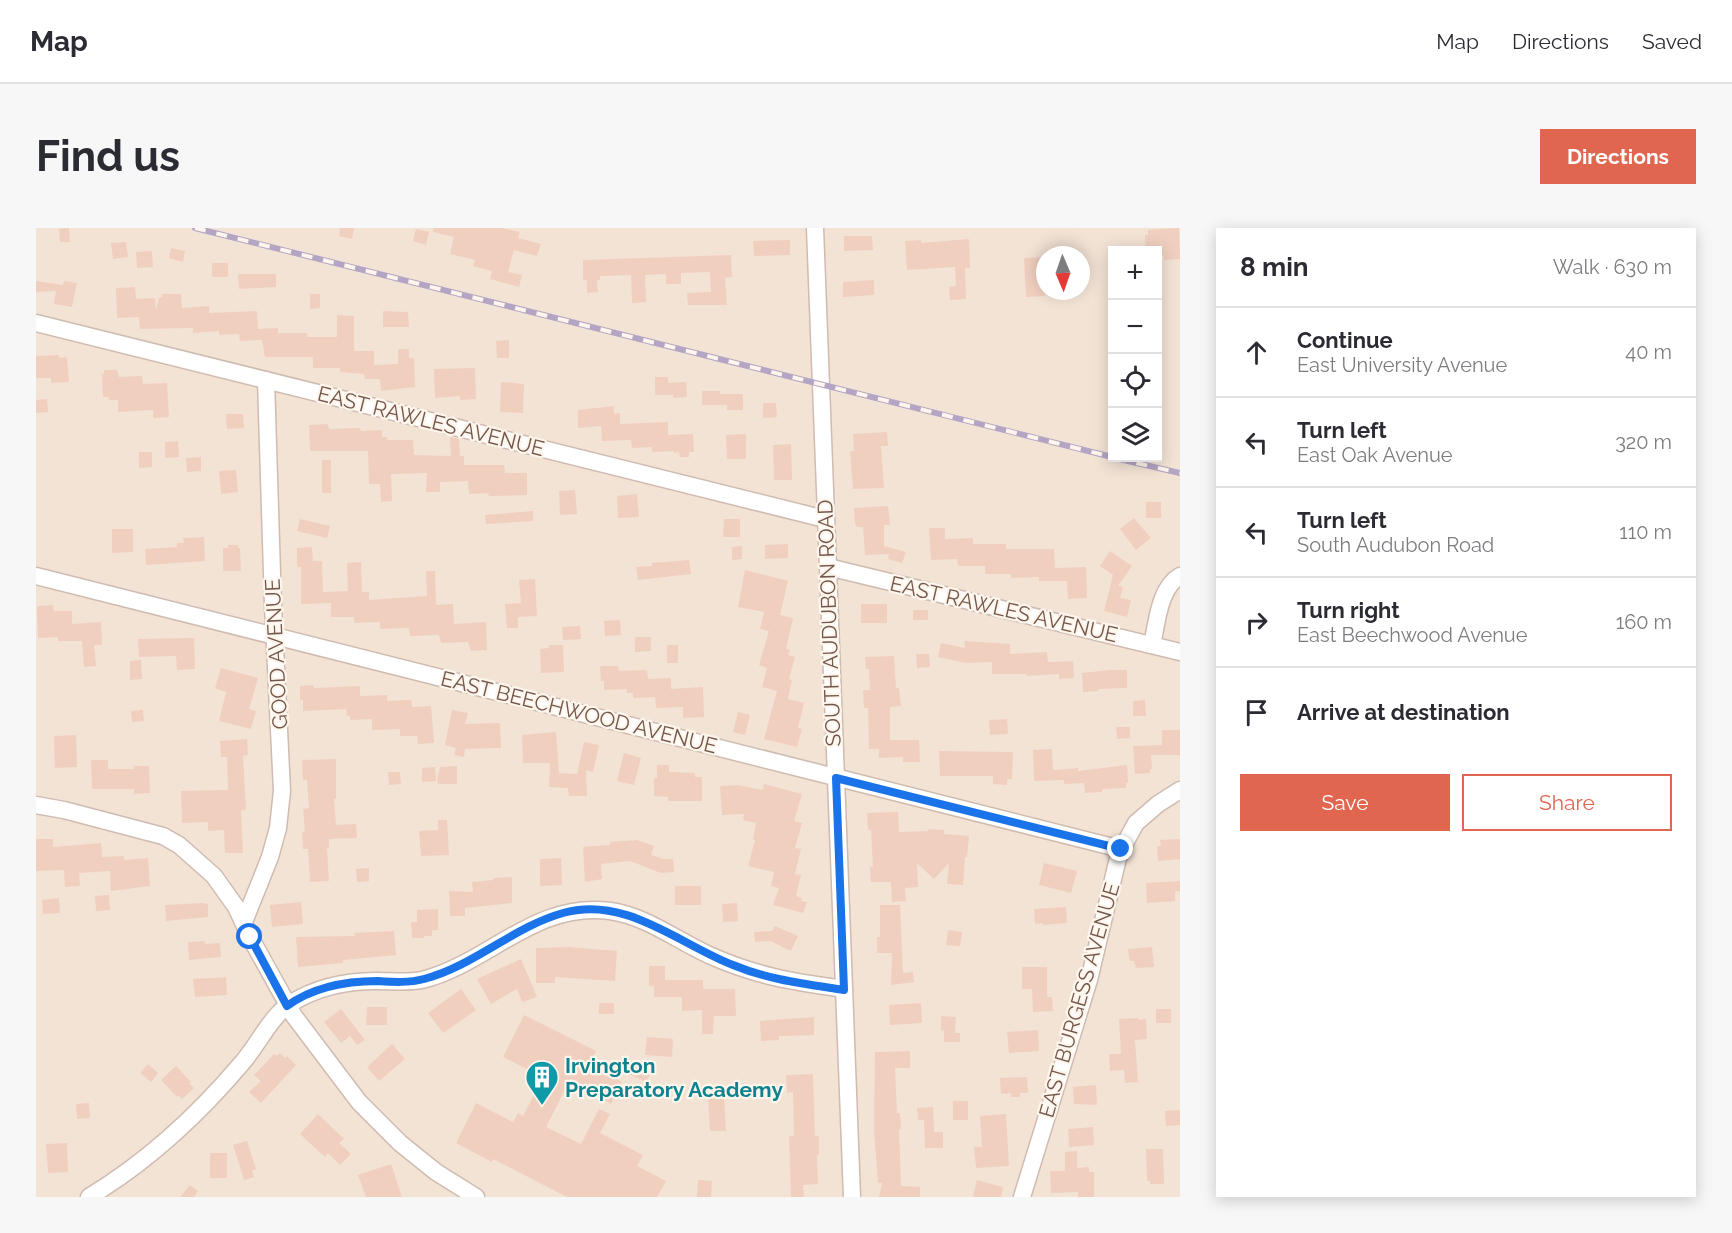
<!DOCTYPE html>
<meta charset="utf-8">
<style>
body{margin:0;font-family:Raleway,sans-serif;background:#f7f7f7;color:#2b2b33}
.controls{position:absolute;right:18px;top:18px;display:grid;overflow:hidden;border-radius:0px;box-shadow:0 3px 15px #0003}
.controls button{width:54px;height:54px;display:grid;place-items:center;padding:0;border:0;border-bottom:2px solid #e1e1e2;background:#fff;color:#2b2b33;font:30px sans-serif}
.compass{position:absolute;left:1000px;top:18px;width:54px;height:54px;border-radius:50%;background:#fff;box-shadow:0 3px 15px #0003;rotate:178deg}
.stop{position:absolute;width:18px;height:18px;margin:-14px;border:4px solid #1a73e8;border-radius:50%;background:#fff}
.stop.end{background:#1a73e8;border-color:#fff;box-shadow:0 2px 6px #0008}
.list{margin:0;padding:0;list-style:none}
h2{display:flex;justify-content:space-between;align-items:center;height:78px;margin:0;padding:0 24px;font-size:26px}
h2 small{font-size:20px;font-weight:400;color:#7c7c81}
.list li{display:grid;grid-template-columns:39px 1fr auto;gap:18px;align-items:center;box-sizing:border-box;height:90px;padding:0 24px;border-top:2px solid #e1e1e2}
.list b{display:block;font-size:22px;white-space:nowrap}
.list p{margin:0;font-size:20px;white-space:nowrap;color:#7c7c81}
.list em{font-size:20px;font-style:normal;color:#7c7c81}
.actions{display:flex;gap:12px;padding:18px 24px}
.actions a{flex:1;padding:14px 0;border:2px solid #e06650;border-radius:0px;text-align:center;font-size:21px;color:#e06650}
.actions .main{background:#e06650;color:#fff}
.icon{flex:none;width:33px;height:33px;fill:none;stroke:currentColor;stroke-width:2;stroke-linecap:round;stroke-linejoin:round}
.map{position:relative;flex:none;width:1144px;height:969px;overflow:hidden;border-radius:0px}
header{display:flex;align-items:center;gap:36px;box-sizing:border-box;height:84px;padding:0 30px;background:#fff;border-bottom:2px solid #e1e1e2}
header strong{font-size:28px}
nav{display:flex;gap:33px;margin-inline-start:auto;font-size:21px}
.intro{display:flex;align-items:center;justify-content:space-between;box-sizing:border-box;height:144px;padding:0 36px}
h1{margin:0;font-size:42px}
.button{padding:15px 27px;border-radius:0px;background:#e06650;color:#fff;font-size:21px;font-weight:700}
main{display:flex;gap:36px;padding:0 36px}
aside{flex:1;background:#fff;border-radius:0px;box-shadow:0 3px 15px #0003}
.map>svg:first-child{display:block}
.residential{fill:#f3e3d5;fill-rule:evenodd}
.building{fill:#f0cfbf}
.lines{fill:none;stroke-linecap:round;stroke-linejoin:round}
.minor-casing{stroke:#cfbbb0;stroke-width:19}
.minor{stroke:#fff;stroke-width:16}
.rail-casing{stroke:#b4a5c5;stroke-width:6}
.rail{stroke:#fef6ec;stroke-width:4;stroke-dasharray:11;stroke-linecap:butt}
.route{stroke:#1a73e8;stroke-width:8}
.labels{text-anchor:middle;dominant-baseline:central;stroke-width:4.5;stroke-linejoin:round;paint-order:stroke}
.street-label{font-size:21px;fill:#74574c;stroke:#fef6ec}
.culture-label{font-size:21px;font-weight:bold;fill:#0d838f;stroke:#fef6ec;text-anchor:start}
</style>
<header>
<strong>Map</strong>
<nav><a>Map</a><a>Directions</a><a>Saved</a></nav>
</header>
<div class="intro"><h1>Find us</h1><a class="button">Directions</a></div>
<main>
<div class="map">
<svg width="1144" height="969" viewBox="0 0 1144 969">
<rect width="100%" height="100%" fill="#fbf2e6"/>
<!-- residential -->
<path class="residential" d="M0,0H1144V969H0ZM1076,22H1122V230H1076ZM1009,27H1045V63H1009Z"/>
<!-- building -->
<g class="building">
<path d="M33,0L34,14H24L23,1Z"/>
<path d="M304,0H318L316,11L303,8Z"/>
<path d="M398,0H465L484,4L482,10L505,16L501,28L478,22L472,44L486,47L483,59L454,51L456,43L437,38L439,32L414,26L418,9L397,4Z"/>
<path d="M1143,0L1144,31L1128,32V27L1122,28V22H1110L1109,7H1112V2Z"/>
<path d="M380,1L393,4L390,17L377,13Z"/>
<path d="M808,8H836L837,22L808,23Z"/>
<path d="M933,11L934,40H929L930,71L914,72L913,59L920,58L919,39L871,42L869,13L885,12V15Z"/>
<path d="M754,12V27L718,28L717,13Z"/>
<path d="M90,14L92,29L77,31L75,15Z"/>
<path d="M135,20L149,23L147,34L133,30Z"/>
<path d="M116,23L117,39L101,40L100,24Z"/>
<path d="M695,27L696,49L689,50L691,77H652L651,65L675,64L674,44L645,45V56H630V46L609,47L610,74L596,75L595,47L564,48V52H561L562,64L551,65V52H547V32Z"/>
<path d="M1006,29L1009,68L990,69L988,30Z"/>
<rect x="176" y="35" width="16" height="14"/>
<path d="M202,46H240V59L203,61Z"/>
<path d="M838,52V67L807,69V54Z"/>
<path d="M0,53L27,57L28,53L41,55L36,79L18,76L20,63L0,64Z"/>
<path d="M99,59L100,71L119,70L120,82L123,70L126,69V66H145L146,80L173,78V85L221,83L222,101L242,100V105H271V109H301V87L318,88V123H338V137L362,136V121H373V130H378L379,159L345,163L344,151H329L328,146L304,144V140H277V129H229L226,112L204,113L203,106L183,107V103L157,105V100L104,101L103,89L81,90L80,60Z"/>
<path d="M274,66H284V80L274,81Z"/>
<path d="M347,83L372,84L373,99H347Z"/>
<path d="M473,112V130H461L460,113Z"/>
<path d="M23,127V130L31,129L33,154L15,155V150H0V128Z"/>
<path d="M439,140L440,171L424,172V168L399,170L398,141Z"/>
<path d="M68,142H81L83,149L106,148L107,156L131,155L133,189L117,190V182L82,184V172H73V169H67L66,146H68Z"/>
<path d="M619,149H632V155L650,154L651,169L637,170V167H619Z"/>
<path d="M465,154L488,156L487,185L464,184Z"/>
<path d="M666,163H684V166H707V182H691V177H666Z"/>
<path d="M11,171L12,184L0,185V172Z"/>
<path d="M727,175H740L741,189L727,190Z"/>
<path d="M578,178V186L584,185V196L632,194V207L657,206L658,224H653V229H644L643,224L638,225V223L616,224V219L596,220L595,212L566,213L565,198L542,200V182Z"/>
<path d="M190,186H207L208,200L191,201Z"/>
<path d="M292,196L293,201L324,200L325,203L346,202V209H351V212H377L378,227L415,228L414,209L423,211L424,228H428V237H468L469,245H491V267L453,268L452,265L433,266L432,253L404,254V264H390L391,245L355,246L356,273L345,274L344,256H333L332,223H274L273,197Z"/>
<path d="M851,204L852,218H845L848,260L817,261L814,223H818L817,206Z"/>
<path d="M710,206V231H691L690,207Z"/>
<path d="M142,213L143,229L129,230V214Z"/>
<path d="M755,216L756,252H738L737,217Z"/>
<path d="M103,224H116V239L103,240Z"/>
<path d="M165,229V243L151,244L150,230Z"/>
<rect x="286" y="232" width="9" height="33"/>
<path d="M200,242L202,264L185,266L183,243Z"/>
<path d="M539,262L541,286L524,287L523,263Z"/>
<path d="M601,266L603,289L582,290L581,268Z"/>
<rect x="1110" y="274" width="15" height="16"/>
<path d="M852,278L854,297H848V318L870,324L866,335L852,331L853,326L829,327L827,299H821L819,296L818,280Z"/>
<path d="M497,283V293L450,296L449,287Z"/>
<path d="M1098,290L1115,310L1100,322L1084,301Z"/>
<path d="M264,291L294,298L291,310L261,303Z"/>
<path d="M688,291H704V309H687Z"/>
<path d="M893,300H909V311L937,310V316H970V321H1018L1019,340L1050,339L1051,370L1032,371L1031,353H1003V349L975,350V346H949V338H922L921,331L895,332Z"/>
<path d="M76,301H97V324L76,325Z"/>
<path d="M168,309L169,333L110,337L109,321L141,319V315H148L147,310Z"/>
<path d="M752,316V330L729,331V317Z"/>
<path d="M192,317H202V320H204L205,343H187V320H192Z"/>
<path d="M706,318V331L696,332V319Z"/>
<path d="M276,319L277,333H286L287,364L312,363L311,335L325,334L326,364H333V372L391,368L390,343H399L400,377L417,376L418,396L450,394L451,422L435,423L432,414L405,415L403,407L374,408L373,400L344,401V394L318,395V389H295V375L265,376V339H261V320Z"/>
<path d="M1074,323L1096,338L1082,358L1087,359L1084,370L1095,372L1091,389L1068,383L1077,347L1064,338Z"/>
<path d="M653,332L655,346L602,352L600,339L616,338V335Z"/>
<path d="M709,342L752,353L744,387L757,390L750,421L754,422L752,427L759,429L753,451L756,452L752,471L768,475L762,500L766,501L761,519L728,511L741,463L726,459L731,440L723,437L733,403L724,401L728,384L702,379Z"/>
<path d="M499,351L501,388L482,389V400H471L469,376L485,375L483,352Z"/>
<rect x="825" y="376" width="26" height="19"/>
<path d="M17,377L18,383H36V396L65,394L66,417H58L60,438L48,439L46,413H22V409L2,410L1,378Z"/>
<rect x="877" y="382" width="15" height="10"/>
<path d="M584,392L585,407L569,408L568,393Z"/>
<path d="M544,398L545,411L527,412L526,399Z"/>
<path d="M599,409H615V423L599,424Z"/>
<path d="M158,410L159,441L141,442L140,428L103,429L102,411Z"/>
<path d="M928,413L974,416V426L1011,424L1012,434L1037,433L1038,450L1023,451V446L991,448V446H956V434L929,435L902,429L905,415L929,420Z"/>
<path d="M513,417H527L528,444L505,445L504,421L513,420Z"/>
<rect x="631" y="417" width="11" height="18"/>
<path d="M880,426H893L894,439L881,440Z"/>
<path d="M858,428L860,460H863L865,478L854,479V512H883L884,534H867V529L843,530V521H833L832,480H828L827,462H834L833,441H830L829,429Z"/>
<path d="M105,432L106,451L94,452V433Z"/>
<path d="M564,438H582L583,443L611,442L612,451L635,450V461L667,459L668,489L647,490V479L620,480L619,469L597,470V465H591V461L568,462V453H565Z"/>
<path d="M185,440L222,450L213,481L220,483L215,501L183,493L190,464L179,460Z"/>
<path d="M1074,442H1091V460L1062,461V463L1047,464L1046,445Z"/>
<path d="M277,457L278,460L324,458V468L351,467V473L375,472L376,479L395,478L398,515L382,516L381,508H364V501L336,502V491L314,492V488H311L310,481L267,483V472H264V458Z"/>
<path d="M1109,472L1110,488H1097V473Z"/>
<path d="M107,482L108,493L96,494L95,483Z"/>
<path d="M416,482L432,485L429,496L464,495L465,520L429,521L428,529L418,527L420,520L409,517Z"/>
<path d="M702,484L714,487L709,507L697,504Z"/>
<path d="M971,491L972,506L954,507L953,492Z"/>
<path d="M1080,499H1094V510L1081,511Z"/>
<path d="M1126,502H1144V527H1115L1116,541H1114V545L1099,546L1097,518L1126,517Z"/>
<path d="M520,504L523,545L541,546L548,514L563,517L557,544L550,542L551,568H533L532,560L513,559L514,535H487L486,507Z"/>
<path d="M40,507L41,539L19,540L18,508Z"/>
<path d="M211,511L212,527L207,528L210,582H205L207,625H189L188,602L172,603V594L146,595L145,563L192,562L191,529H185L184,513Z"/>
<path d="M1016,521L1017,542L1042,540V543L1091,537L1092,555H1090V560L1066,561V564L1049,565L1048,555L1028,556V552L998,553L997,522Z"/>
<path d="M903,523L977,524L976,551H971V557L957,556V548H904Z"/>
<path d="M588,525L605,530L598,557L581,553Z"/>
<path d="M300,531V571H298L300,597L320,596L321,610L293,611V619L291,620L293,653L274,654L272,621H267L266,604L269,603L267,581L273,580L271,552H267L266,532Z"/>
<path d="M55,532H72V541H98V538H113L114,565L98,566V561H56Z"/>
<path d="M621,537H633V544L659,545V549H666V573H632V569L618,568V550H621Z"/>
<path d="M421,538V556H403L401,553L404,539Z"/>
<path d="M399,539L400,553L386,554V540Z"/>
<path d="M352,544H364L365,556L353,557Z"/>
<path d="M728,556L766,566L758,593L766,595L759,620L765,621L759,646L765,647L760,668L766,670L765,673L771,674L767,685L737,677L743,660L735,658L738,644L712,638L719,612H717L720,595L707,592L708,586L686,587L684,558L702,557L727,562Z"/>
<path d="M862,584L863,604L892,603V601L908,602V606L933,608L931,629H929L927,657L911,656L913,635L898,651L881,635L882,659L869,660L870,673L856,674L855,654H835L834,639H837L835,602H832L831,585Z"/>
<path d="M402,592H411L413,627L385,628L383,603L402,602Z"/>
<path d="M0,611H17V619L65,615L66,629L88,628V632L112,630L114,658L75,663L74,643L43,645L44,658L29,659L28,642L0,643Z"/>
<path d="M1144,611V631L1122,633L1121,618H1125L1124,612Z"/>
<path d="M601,612L618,618L615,627L628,631H637L638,644L625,645L594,633L565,636L566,651L549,654L547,619L574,617V614Z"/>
<path d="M525,630L526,657L504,658V631Z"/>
<path d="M1008,635L1041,643L1035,665L1003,657Z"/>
<path d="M333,640V653L321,654L320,641Z"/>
<path d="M476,649V675L429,680V688H414L413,663L437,664L436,654L457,652V650Z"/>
<path d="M1144,653V663H1139V673L1111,675L1110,655Z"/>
<rect x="639" y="658" width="26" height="19"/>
<path d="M73,667L74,682L60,683L59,668Z"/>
<path d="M23,670L24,685L7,686L6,672Z"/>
<path d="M265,674L267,696L236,699L234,677Z"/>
<path d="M167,675L172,676V689L130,693L129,677Z"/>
<path d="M701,675L702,693L687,694L686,676Z"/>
<path d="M844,677H864L867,745L877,744L878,754L855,757L856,725H841V709H844Z"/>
<path d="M1030,679L1031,695L1007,697V695L999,696L998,681Z"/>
<path d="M402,681V702H396V708H388V710H376L375,694H381V682Z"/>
<path d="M739,698L762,708L755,723L734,713L719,714L718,704L736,703Z"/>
<path d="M912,702L926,704L924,718L910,717Z"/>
<path d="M358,703L360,727L307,732V735L262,739L260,709L319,708L318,705Z"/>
<path d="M169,713V716L184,715L185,729L153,732L152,714Z"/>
<path d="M533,719L581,723L579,753L519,749V755H500V720Z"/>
<path d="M1116,719L1118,739L1100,740L1098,733H1094L1093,731L1092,721Z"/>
<path d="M485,731L501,769L486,774L481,761L455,776L441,751Z"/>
<path d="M613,738H629V752H667V761H699L700,788H678L677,806H666V782L646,783V769H618V758H613Z"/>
<path d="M986,739H1011V769H1016L1017,783L997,784L996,761H986Z"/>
<path d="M190,749L191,767L159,769L157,751Z"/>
<path d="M425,761L440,782L407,805L392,785Z"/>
<rect x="563" y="775" width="15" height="11"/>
<path d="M885,775L886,795L854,797L853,777Z"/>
<path d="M331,779H351V797H330Z"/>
<path d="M305,781L329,812L321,817L314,808L305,815L288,794Z"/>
<rect x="1120" y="781" width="15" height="14"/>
<path d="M488,787L560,823L553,837L586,854L575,876L533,854L510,899L545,916L563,881L574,886L564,905L607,927L601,938L630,953L621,969H531L457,931L456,934L420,915L440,875L477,894L482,885L487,888L507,849L467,829Z"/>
<path d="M905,788L920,789L919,805H924V814H908V803L905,802Z"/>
<path d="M778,789V807L743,808V812L725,813L724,793Z"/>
<path d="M1102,790V792L1110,791L1111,811L1099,812L1102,854L1089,855L1088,842L1074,843L1073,826H1085L1083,791Z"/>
<path d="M1002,802L1003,823L973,825L971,804Z"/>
<path d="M611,809L637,811L636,829L609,827Z"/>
<path d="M356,816L369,831L343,853L331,839Z"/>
<path d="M874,823V840H859L861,885H864L865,901L863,902L865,958L884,959V969H843L846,955H842L838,903L839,824Z"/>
<path d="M244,825L249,830L251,828L260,837L225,875L213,864L225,853L218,847L238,826L240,828Z"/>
<path d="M596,834L615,844L610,854L591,845Z"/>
<path d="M112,836L122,845L115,854L104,845Z"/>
<path d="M140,838L155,854L153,855L158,860L146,871L142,867L141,869L125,852Z"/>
<path d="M777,846L779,908H783V927H781L782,956L767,957L768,969H755L753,908H758L757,864L751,865L750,847Z"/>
<path d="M991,849L992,865H984V869H975V865L965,866L964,850Z"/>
<path d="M1060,857L1061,877L1038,876L1037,859Z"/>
<path d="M688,870L690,903H674L672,871Z"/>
<rect x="917" y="873" width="15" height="19"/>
<path d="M53,875L54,890L41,891L40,876Z"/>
<path d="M897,879L898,904H907V920H889L888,892H882L881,880Z"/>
<path d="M1144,882V897L1130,898L1129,883Z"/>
<path d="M282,886L308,911L303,915L315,926L304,937L292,925L289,929L264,906Z"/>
<path d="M970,886L973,938L940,940L938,919H946L944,888Z"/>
<path d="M1057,899L1058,917L1033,919L1032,901Z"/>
<path d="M211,913L220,941L216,943L218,949L208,952L197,917Z"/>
<path d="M31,915L32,944L12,945L10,916Z"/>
<path d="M1110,921H1127L1128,956H1114V953H1111Z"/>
<path d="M1041,923V940L1053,939V944H1058V969H1042V964L1015,965L1014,943H1029V924Z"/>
<rect x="174" y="925" width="17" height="25"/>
<path d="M355,936L366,969H330L322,947Z"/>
<path d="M662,952L676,953L675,969H661Z"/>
<path d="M941,952L967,959L965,969H937Z"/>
<path d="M154,957L162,963L158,969H144Z"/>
</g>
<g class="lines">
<defs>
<g id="minor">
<path d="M779,0L816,969"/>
<path d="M0,95L789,291"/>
<path d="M792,339L1144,424"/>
<path d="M0,348L1085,621"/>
<path d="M1116,417C1121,395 1123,360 1144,348"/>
<path d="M0,577L28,582L127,608L143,617L178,648L200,679L214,709L258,788L323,874L364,915L400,944L440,969"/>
<path d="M208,694L234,629L242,600L246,563L237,378L230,152"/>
<path d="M53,969C111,934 162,887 206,835C222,817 234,789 254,776C280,759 311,753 341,753C356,753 371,755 386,752C453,735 499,673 574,683C610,688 640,712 673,727C720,748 757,754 808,761"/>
<path d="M986,969L1053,752L1083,626L1100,595L1122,576L1144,562"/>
</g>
</defs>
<!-- minor casing -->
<use href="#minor" class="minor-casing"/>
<!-- minor -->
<use href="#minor" class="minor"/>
<defs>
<g id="rail">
<path d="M159,0L1076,229"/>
<path d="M1079,230L1144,245"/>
</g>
</defs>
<!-- rail casing -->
<use href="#rail" class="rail-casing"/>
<!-- rail -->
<use href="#rail" class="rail"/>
</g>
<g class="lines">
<!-- route -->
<path class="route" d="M214,709L251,778C277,759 311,753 342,753C357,754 373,755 388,751C438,738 477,699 527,685C589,667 643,716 697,737C733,752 770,756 808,762L800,550L1085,621"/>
</g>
<!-- icons -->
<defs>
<symbol id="building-pin" viewBox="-11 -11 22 30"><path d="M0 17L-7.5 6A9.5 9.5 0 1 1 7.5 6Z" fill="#0f9aa8" stroke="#fef6ec"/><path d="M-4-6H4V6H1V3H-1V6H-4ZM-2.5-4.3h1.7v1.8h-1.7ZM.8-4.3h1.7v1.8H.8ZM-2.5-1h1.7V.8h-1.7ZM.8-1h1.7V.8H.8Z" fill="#fff"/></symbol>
</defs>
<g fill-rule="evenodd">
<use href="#building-pin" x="487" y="830" width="38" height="52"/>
</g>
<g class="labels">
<!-- street labels -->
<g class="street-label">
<text transform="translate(395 193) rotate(14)">EAST RAWLES AVENUE</text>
<text transform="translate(968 381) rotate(13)">EAST RAWLES AVENUE</text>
<text transform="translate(793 395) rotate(-92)">SOUTH AUDUBON ROAD</text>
<text transform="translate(240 426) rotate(-93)">GOOD AVENUE</text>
<text transform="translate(543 484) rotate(14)">EAST BEECHWOOD AVENUE</text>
<text transform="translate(1043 772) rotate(-74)">EAST BURGESS AVENUE</text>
</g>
<!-- culture labels -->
<g class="culture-label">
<text x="529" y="837">Irvington<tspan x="529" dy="24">Preparatory Academy</tspan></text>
</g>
</g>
</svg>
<div class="controls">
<button>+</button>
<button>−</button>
<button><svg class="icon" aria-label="locate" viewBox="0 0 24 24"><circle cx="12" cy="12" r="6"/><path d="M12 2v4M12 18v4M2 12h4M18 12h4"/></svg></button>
<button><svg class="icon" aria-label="layers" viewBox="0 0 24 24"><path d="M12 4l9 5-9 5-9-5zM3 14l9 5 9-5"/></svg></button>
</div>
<svg class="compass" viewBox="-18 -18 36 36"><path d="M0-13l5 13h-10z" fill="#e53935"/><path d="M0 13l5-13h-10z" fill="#7c7c81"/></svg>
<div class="stop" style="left:214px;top:709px"></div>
<div class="stop end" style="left:1085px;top:621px"></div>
</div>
<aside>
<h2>8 min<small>Walk · 630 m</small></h2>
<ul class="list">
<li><svg class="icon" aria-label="ahead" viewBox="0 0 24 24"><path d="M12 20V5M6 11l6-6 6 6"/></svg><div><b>Continue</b><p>East University Avenue</p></div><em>40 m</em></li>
<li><svg class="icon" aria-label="left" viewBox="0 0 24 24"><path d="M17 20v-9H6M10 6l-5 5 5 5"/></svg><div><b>Turn left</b><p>East Oak Avenue</p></div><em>320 m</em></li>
<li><svg class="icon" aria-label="left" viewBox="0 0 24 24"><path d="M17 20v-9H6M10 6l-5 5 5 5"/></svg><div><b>Turn left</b><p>South Audubon Road</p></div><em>110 m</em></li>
<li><svg class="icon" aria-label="right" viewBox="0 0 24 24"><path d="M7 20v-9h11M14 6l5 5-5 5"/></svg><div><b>Turn right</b><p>East Beechwood Avenue</p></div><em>160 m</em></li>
<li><svg class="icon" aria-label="arrive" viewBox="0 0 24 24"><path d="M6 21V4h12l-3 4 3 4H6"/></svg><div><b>Arrive at destination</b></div></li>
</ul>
<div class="actions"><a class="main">Save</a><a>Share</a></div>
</aside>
</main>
